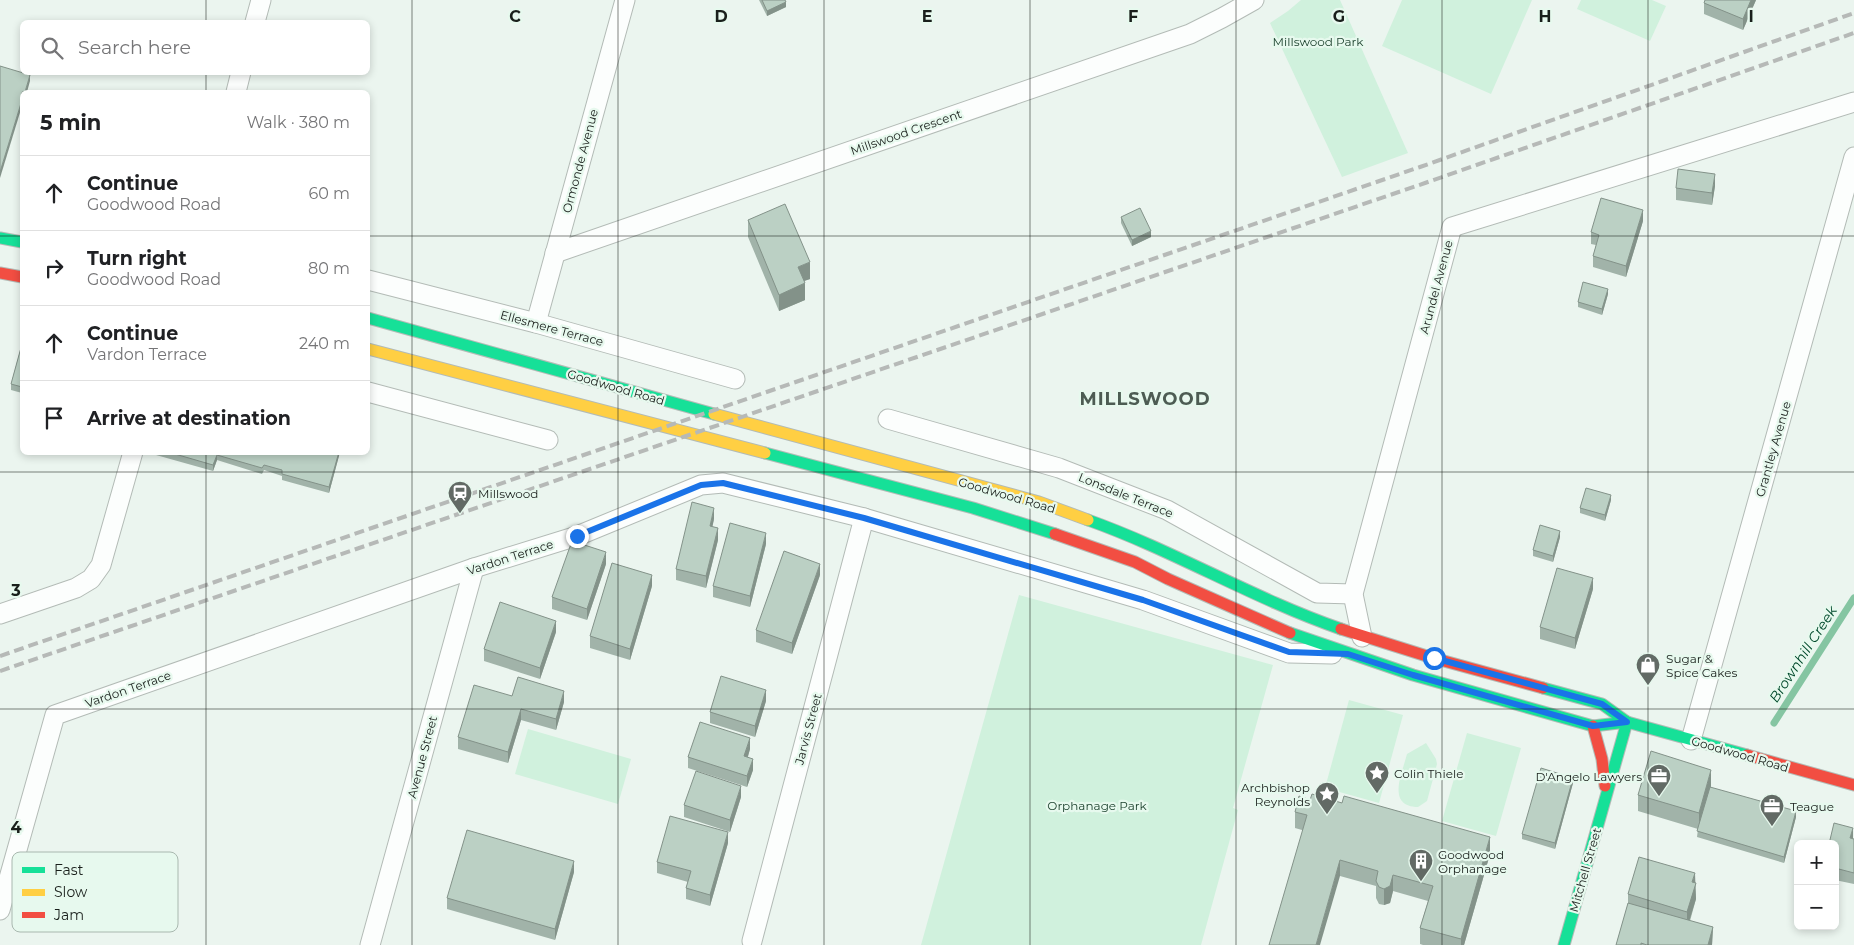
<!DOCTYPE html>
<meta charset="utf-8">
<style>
body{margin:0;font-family:Montserrat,sans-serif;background:#f6f6f6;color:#202124}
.controls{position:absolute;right:15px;bottom:15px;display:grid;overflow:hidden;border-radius:8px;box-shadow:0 2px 8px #0003}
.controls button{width:45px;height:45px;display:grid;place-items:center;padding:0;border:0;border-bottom:1px solid #e0e0e0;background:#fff;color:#202124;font:25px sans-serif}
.stop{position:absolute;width:15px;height:15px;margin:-11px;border:4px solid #1a73e8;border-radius:50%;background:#fff}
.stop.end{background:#1a73e8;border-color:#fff;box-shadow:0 1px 5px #0008}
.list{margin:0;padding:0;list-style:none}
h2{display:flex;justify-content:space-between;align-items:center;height:65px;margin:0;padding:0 20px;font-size:21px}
h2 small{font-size:16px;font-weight:400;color:#757577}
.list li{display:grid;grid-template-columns:32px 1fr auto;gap:15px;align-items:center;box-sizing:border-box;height:75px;padding:0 20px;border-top:1px solid #e0e0e0}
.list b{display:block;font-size:19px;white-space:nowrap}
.list p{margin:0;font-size:16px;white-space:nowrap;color:#757577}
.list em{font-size:16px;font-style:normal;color:#757577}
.icon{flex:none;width:28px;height:28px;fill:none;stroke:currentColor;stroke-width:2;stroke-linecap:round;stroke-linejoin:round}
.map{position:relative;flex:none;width:1854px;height:945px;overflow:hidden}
.search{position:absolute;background:#fff;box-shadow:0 2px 8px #0003;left:20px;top:20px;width:350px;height:55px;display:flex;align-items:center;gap:12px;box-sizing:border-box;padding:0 18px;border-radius:8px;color:#757577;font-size:19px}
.panel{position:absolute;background:#fff;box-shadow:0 2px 8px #0003;left:20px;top:90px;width:350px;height:365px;border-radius:8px}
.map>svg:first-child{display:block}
.green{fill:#d0f1dd}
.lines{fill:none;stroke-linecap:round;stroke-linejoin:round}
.stream{stroke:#85c5a2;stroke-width:7}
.street-casing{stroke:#b3bbb6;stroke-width:21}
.fast-casing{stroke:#b3bbb6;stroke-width:13}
.slow-casing{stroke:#b3bbb6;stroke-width:13}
.jam-casing{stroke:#b3bbb6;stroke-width:13}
.street{stroke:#fcfefd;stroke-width:19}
.fast{stroke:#16e098;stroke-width:11}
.slow{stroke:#ffcf43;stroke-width:11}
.jam{stroke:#f24e42;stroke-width:11}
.rail{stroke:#b6b9b7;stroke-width:4;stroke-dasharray:10 5;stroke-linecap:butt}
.wall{fill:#a1b3a9}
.shaded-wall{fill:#839289}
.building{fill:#bbd0c4;stroke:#839289}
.route{stroke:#1a73e8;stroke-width:6}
.grid{fill:none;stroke:#191f1b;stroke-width:1;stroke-opacity:0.55}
.labels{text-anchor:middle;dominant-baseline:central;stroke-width:4.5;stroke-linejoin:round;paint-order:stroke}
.park-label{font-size:12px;fill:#1d422e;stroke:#e7f9ee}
.street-label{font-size:12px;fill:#191f1b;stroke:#e7f9ee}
.poi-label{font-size:12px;fill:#191f1b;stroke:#e7f9ee;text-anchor:start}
.water-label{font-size:14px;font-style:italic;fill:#00492b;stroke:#e7f9ee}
.district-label{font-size:18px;font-weight:bold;letter-spacing:1px;fill:#4d5c53;stroke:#e7f9ee}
.key{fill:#e7f9ee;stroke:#a9b8af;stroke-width:1}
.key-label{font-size:14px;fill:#191f1b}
.grid-label{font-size:16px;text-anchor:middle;font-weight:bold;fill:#191f1b;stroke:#e7f9ee;stroke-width:4.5;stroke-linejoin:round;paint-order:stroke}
</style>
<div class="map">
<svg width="1854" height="945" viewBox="0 0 1854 945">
<rect width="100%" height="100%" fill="#ebf5ef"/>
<!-- green -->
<g class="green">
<path d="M1301,0H1340L1408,153L1342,177L1270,23L1288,11Z"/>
<path d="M1402,0H1532L1491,94L1382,46Z"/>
<path d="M1581,0H1652L1666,6L1650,41L1577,9Z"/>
<path d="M1019,595L1273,665L1233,808L1238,810L1201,945H921Z"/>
<path d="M1349,700L1403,715L1379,803L1325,788Z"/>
<path d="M528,729L631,759L618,804L515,774Z"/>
<path d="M1467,733L1521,748L1496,836L1442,821Z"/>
<path d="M1426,743L1436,759L1437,764L1427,801L1418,807C1386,806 1402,774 1407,754Z"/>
</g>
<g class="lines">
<!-- stream -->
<path class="stream" d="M1774,723L1854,598"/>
<defs>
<g id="street">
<path d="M255,22L261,0"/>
<path d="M236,92L241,72"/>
<path d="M555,253L1190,34L1222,18L1254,0"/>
<path d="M368,280L536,323L735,379"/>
<path d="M536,323L625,0"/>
<path d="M368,392L548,440"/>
<path d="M888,419L1059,468L1167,510L1317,593L1353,594"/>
<path d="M0,614L76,588L91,579L101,565L133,452"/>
<path d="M1362,637L1353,594L1452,227L1854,102"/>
<path d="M1691,740L1854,157"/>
<path d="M0,910L55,715L474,568L577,536L701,485L723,483L864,518L1143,600L1289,653L1332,654"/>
<path d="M752,941L864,518"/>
<path d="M370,945L474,568"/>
</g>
<g id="fast">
<path d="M0,238L22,242"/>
<path d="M368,318L714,414"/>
<path d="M765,453L973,508L1055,534"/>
<path d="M1088,520C1175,551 1254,599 1341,629"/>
<path d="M1290,633L1413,675L1593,726L1627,722"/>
<path d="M1543,688L1602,704L1627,722L1747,755"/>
<path d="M1564,945L1627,722"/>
</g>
<g id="slow">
<path d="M368,349L765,453"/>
<path d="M714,414L1039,502L1088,520"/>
</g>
<g id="jam">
<path d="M0,273L22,277"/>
<path d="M1055,534L1135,562L1168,579L1290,633"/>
<path d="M1341,629L1433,658L1543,688"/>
<path d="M1593,726L1602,759L1605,786"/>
<path d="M1747,755L1854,785"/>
</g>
</defs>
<!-- street casing -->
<use href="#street" class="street-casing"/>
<!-- fast casing -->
<use href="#fast" class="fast-casing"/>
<!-- slow casing -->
<use href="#slow" class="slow-casing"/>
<!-- jam casing -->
<use href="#jam" class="jam-casing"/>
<!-- street -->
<use href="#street" class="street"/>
<!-- fast -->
<use href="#fast" class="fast"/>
<!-- slow -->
<use href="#slow" class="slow"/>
<!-- jam -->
<use href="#jam" class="jam"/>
<!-- rail -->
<g class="rail">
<path d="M0,656L1420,167L1854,13"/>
<path d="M0,671L1425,183L1854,33"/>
</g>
</g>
<!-- wall -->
<g class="wall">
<path d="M759,0H785L786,7L767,16Z"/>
<path d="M1756,0L1743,30L1704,14V3Z"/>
<path d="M1715,186L1712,205L1676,200V188Z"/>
<path d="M1121,217L1151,237L1132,246L1121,223Z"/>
<path d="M748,220L810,279L804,281L805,300L779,311L748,237Z"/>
<path d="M1643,221L1626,277L1593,267V256L1596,245L1591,244V232Z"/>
<path d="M1608,294L1602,315L1578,307V302Z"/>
<path d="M22,344V393L11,390V384Z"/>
<path d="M156,452H340L329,493L282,480V476L264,470L262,474L217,460L213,471L156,455Z"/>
<path d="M1611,500L1605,521L1580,513V508Z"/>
<path d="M714,519L712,527L718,540L706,588L676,580V569Z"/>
<path d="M1560,537L1553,562L1533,556V550Z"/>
<path d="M766,544L750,607L713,597V586Z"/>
<path d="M606,564L587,620L552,609V597Z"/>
<path d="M820,575L792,654L756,642V630Z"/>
<path d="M652,586L630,660L590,648V636Z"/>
<path d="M1593,589L1575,649L1540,639V627Z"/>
<path d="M556,632L540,679L484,661V649Z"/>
<path d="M512,696L564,702L556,730L521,720L508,763L458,749V737Z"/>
<path d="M766,701L755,737L710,723V712Z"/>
<path d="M750,749L748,757L753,770L747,787L688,768V757Z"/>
<path d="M1573,783L1555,849L1522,839V834Z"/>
<path d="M1711,786V788L1796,817L1784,863L1697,837L1698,829L1638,811V795Z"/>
<path d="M741,797L730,832L684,817V805Z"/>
<path d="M1295,812L1490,854L1464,945H1423L1420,944V928L1428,901L1393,891L1390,903L1384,905L1379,904L1376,898V886L1340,876L1302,830L1295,828Z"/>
<path d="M1853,839H1854V884L1835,880V844Z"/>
<path d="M728,843L710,906L686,899V888L688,882L657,873V862Z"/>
<path d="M574,872L555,940L447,909V898Z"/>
<path d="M1695,883L1696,899L1690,921L1713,927L1712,945H1616L1628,904V894Z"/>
</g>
<!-- shaded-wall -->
<g class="shaded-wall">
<path d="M1751,0H1756L1743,30V19Z"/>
<path d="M786,2V7L767,16V11Z"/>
<path d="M30,75V81L27,92H25Z"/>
<path d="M22,100V106L0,178V172Z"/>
<path d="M1715,174V186L1712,205V193Z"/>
<path d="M1643,210V221L1626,277V266Z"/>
<path d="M1151,231V237L1132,246V240Z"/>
<path d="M810,262V279L798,283V267Z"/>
<path d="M805,283V300L779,311V295Z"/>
<path d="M1608,289V294L1602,315V309Z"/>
<path d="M339,452H340L329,493V487Z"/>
<path d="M217,455V460L213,471V465Z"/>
<path d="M1611,495V500L1605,521V515Z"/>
<path d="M714,508V519L710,538V526Z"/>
<path d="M718,528V540L706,588V576Z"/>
<path d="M1560,531V537L1553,562V556Z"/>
<path d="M766,533V544L750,607V596Z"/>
<path d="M606,552V564L587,620V609Z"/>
<path d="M820,564V575L792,654V643Z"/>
<path d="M652,575V586L630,660V649Z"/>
<path d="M1593,578V589L1575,649V638Z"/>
<path d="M556,621V632L540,679V668Z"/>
<path d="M766,690V701L755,737V726Z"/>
<path d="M564,691V702L556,730V719Z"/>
<path d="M521,709V720L508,763V752Z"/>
<path d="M750,738V749L744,768V756Z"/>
<path d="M753,759V770L747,787V776Z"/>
<path d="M1711,770V786L1699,829V813Z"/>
<path d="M1573,778V783L1555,849V843Z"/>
<path d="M741,786V797L730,832V820Z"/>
<path d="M1796,811V817L1784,863V857Z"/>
<path d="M1853,828V839L1850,838Z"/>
<path d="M728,832V843L710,906V895Z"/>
<path d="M1490,837V854L1464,945H1461V939Z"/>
<path d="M1340,860V876L1320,945H1316Z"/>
<path d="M574,861V872L555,940V929Z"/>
<path d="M1695,873L1696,899L1687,928V912L1692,882Z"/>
<path d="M1393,875V891L1390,903L1384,905V889Z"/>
<path d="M1713,927L1712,945H1708Z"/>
</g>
<!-- building -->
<g class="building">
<path d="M762,0H785L786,2L767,11Z"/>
<path d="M1705,0H1751L1743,19L1704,3Z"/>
<path d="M0,66L30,75L25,92H22V100L0,172Z"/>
<path d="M1678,169L1715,174L1712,193L1676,188Z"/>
<path d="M1601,198L1643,210L1626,266L1593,256L1599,235L1591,232Z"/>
<path d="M785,204L810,262L798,267L805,283L779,295L748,220Z"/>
<path d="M1140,208L1151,231L1132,240L1121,217Z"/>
<path d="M1583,282L1608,289L1602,309L1578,302Z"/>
<path d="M22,344V387L11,384Z"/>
<path d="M168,452H339L329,487L282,474V470L264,465L262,468L217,455L213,465Z"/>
<path d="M1586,488L1611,495L1605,515L1580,508Z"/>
<path d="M692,502L714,508L710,526L718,528L706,576L676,569Z"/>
<path d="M730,523L766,533L750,596L713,586Z"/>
<path d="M1540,525L1560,531L1553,556L1533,550Z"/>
<path d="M572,541L606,552L587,609L552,597Z"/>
<path d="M784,551L820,564L792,643L756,630Z"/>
<path d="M612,563L652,575L630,649L590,636Z"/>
<path d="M1557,568L1593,578L1575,638L1540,627Z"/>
<path d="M500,602L556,621L540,668L484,649Z"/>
<path d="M721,676L766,690L755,726L710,712Z"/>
<path d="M518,677L564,691L556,719L521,709L508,752L458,737L474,685L512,696Z"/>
<path d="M700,722L750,738L744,756L753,759L747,776L688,757Z"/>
<path d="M1651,751L1711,770L1699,813L1638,795Z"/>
<path d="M1541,768L1573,778L1555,843L1522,834Z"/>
<path d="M696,771L741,786L730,820L684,805Z"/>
<path d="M1710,787L1796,811L1784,857L1697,831Z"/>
<path d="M1312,794L1342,803L1344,796L1490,837L1461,939L1420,928L1433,886L1393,875L1390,886L1384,889L1379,887L1376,881L1378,871L1340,860L1316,945H1269L1307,815L1295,812L1299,796L1310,800Z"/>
<path d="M670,816L728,832L710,895L686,888L691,871L657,862Z"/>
<path d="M1834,823L1853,828L1850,838L1854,839V873L1835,868V844H1829Z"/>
<path d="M467,830L574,861L555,929L447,898Z"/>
<path d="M1639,857L1695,873L1692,882L1696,883L1687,912L1628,894Z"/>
<path d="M1628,903L1713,927L1708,945H1647L1641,943V945H1616Z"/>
</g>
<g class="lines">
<!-- route -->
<path class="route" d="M577,536L701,485L723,483L864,518L1143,600L1289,652L1348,654L1413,675L1593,726L1627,722L1602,704L1434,658"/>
</g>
<!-- grid -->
<path class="grid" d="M206,0V22M412,0V945M618,0V945M824,0V945M1030,0V945M1236,0V945M1442,0V945M1648,0V945M206,72V92M0,236H22M368,236H1854M206,452V945M0,472H1854M0,709H1854"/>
<!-- icons -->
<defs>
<symbol id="station-pin" viewBox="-11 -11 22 30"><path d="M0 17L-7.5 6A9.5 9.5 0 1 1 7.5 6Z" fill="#626a65" stroke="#e7f9ee"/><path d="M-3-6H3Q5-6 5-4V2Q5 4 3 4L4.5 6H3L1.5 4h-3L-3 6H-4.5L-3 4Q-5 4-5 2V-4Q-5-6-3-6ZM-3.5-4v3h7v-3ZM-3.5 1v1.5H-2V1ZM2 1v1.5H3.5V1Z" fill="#fff"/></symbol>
<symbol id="shop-pin" viewBox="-11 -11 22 30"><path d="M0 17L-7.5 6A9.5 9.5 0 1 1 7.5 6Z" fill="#626a65" stroke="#e7f9ee"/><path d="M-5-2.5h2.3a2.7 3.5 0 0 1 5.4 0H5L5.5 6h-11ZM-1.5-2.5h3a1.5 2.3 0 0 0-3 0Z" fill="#fff"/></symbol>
<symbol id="sight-pin" viewBox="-11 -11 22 30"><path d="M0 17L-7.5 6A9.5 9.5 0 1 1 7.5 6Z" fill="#626a65" stroke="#e7f9ee"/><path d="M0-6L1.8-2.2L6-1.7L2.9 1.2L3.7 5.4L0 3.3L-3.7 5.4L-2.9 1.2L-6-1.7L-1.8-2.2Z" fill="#fff"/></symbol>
<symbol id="office-pin" viewBox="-11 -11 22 30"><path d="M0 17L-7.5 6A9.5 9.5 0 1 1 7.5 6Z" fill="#626a65" stroke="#e7f9ee"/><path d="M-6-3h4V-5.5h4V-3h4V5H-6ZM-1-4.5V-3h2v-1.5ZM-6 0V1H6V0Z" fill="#fff"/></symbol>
<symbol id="building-pin" viewBox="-11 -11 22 30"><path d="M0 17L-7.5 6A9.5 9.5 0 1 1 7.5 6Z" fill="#626a65" stroke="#e7f9ee"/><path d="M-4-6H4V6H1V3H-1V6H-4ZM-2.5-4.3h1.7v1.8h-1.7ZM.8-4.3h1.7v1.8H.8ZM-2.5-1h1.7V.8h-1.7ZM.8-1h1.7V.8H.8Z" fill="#fff"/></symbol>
</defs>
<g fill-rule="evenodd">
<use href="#station-pin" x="446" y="479" width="28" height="38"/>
<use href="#shop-pin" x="1634" y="651" width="28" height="38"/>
<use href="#sight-pin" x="1363" y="759" width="28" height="38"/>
<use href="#office-pin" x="1645" y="762" width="28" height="38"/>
<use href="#sight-pin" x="1313" y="780" width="28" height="38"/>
<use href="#office-pin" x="1758" y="792" width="28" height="38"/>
<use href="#building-pin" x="1407" y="847" width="28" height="38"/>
</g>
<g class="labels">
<!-- park labels -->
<g class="park-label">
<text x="1318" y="41">Millswood Park</text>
<text x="1097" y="805">Orphanage Park</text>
</g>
<!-- street labels -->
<g class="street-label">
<text transform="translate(906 132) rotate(-19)">Millswood Crescent</text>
<text transform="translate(580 161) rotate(-75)">Ormonde Avenue</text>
<text transform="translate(1436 287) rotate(-75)">Arundel Avenue</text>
<text transform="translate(552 328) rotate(15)">Ellesmere Terrace</text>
<text transform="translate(616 387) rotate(16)">Goodwood Road</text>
<text transform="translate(1773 449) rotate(-74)">Grantley Avenue</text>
<text transform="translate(1007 495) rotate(16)">Goodwood Road</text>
<text transform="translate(1126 495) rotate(22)">Lonsdale Terrace</text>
<text transform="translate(510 557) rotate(-18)">Vardon Terrace</text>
<text transform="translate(128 689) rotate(-19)">Vardon Terrace</text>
<text transform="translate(808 729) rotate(-75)">Jarvis Street</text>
<text transform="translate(1740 754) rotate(16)">Goodwood Road</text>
<text transform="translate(422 757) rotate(-75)">Avenue Street</text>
<text transform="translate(1585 870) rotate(-74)">Mitchell Street</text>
</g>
<!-- poi labels -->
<g class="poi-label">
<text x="478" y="493">Millswood</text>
<text x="1666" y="658">Sugar &amp;<tspan x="1666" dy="14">Spice Cakes</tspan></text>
<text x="1394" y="773">Colin Thiele</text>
<text x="1642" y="776" text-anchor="end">D'Angelo Lawyers</text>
<text x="1310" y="787" text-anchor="end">Archbishop<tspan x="1310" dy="14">Reynolds</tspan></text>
<text x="1790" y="806">Teague</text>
<text x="1438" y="854">Goodwood<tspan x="1438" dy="14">Orphanage</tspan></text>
</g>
<!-- water labels -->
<g class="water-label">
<text transform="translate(1803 654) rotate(-57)">Brownhill Creek</text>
</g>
<!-- district labels -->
<g class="district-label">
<text x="1145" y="399">MILLSWOOD</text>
</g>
</g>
<!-- legend -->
<rect x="12" y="852" width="166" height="80" rx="8" class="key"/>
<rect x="22" y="867" width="23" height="6" fill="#16e098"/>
<rect x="22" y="889" width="23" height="7" fill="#ffcf43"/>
<rect x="22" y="912" width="23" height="6" fill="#f24e42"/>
<g class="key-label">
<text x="54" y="875">Fast</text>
<text x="54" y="897">Slow</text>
<text x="54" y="920">Jam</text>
</g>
<g class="grid-label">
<text x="515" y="22">C</text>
<text x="721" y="22">D</text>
<text x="927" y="22">E</text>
<text x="1133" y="22">F</text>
<text x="1339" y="22">G</text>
<text x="1545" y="22">H</text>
<text x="1751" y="22">I</text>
<text x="16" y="596">3</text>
<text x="16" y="833">4</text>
</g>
</svg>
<div class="controls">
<button>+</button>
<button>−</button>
</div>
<div class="stop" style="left:1434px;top:658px"></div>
<div class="stop end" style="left:577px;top:536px"></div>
<div class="search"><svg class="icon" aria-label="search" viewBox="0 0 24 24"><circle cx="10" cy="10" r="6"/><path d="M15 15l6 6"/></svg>Search here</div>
<section class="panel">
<h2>5 min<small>Walk · 380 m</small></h2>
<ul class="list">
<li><svg class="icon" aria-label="ahead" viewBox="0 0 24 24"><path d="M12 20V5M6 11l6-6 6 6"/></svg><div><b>Continue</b><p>Goodwood Road</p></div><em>60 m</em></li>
<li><svg class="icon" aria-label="right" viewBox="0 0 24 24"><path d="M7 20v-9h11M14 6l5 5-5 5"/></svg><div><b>Turn right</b><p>Goodwood Road</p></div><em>80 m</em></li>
<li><svg class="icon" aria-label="ahead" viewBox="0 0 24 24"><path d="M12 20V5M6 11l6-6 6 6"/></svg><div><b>Continue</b><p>Vardon Terrace</p></div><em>240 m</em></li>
<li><svg class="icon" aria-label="arrive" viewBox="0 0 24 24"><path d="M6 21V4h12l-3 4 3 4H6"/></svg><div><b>Arrive at destination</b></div></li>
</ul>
</section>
</div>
